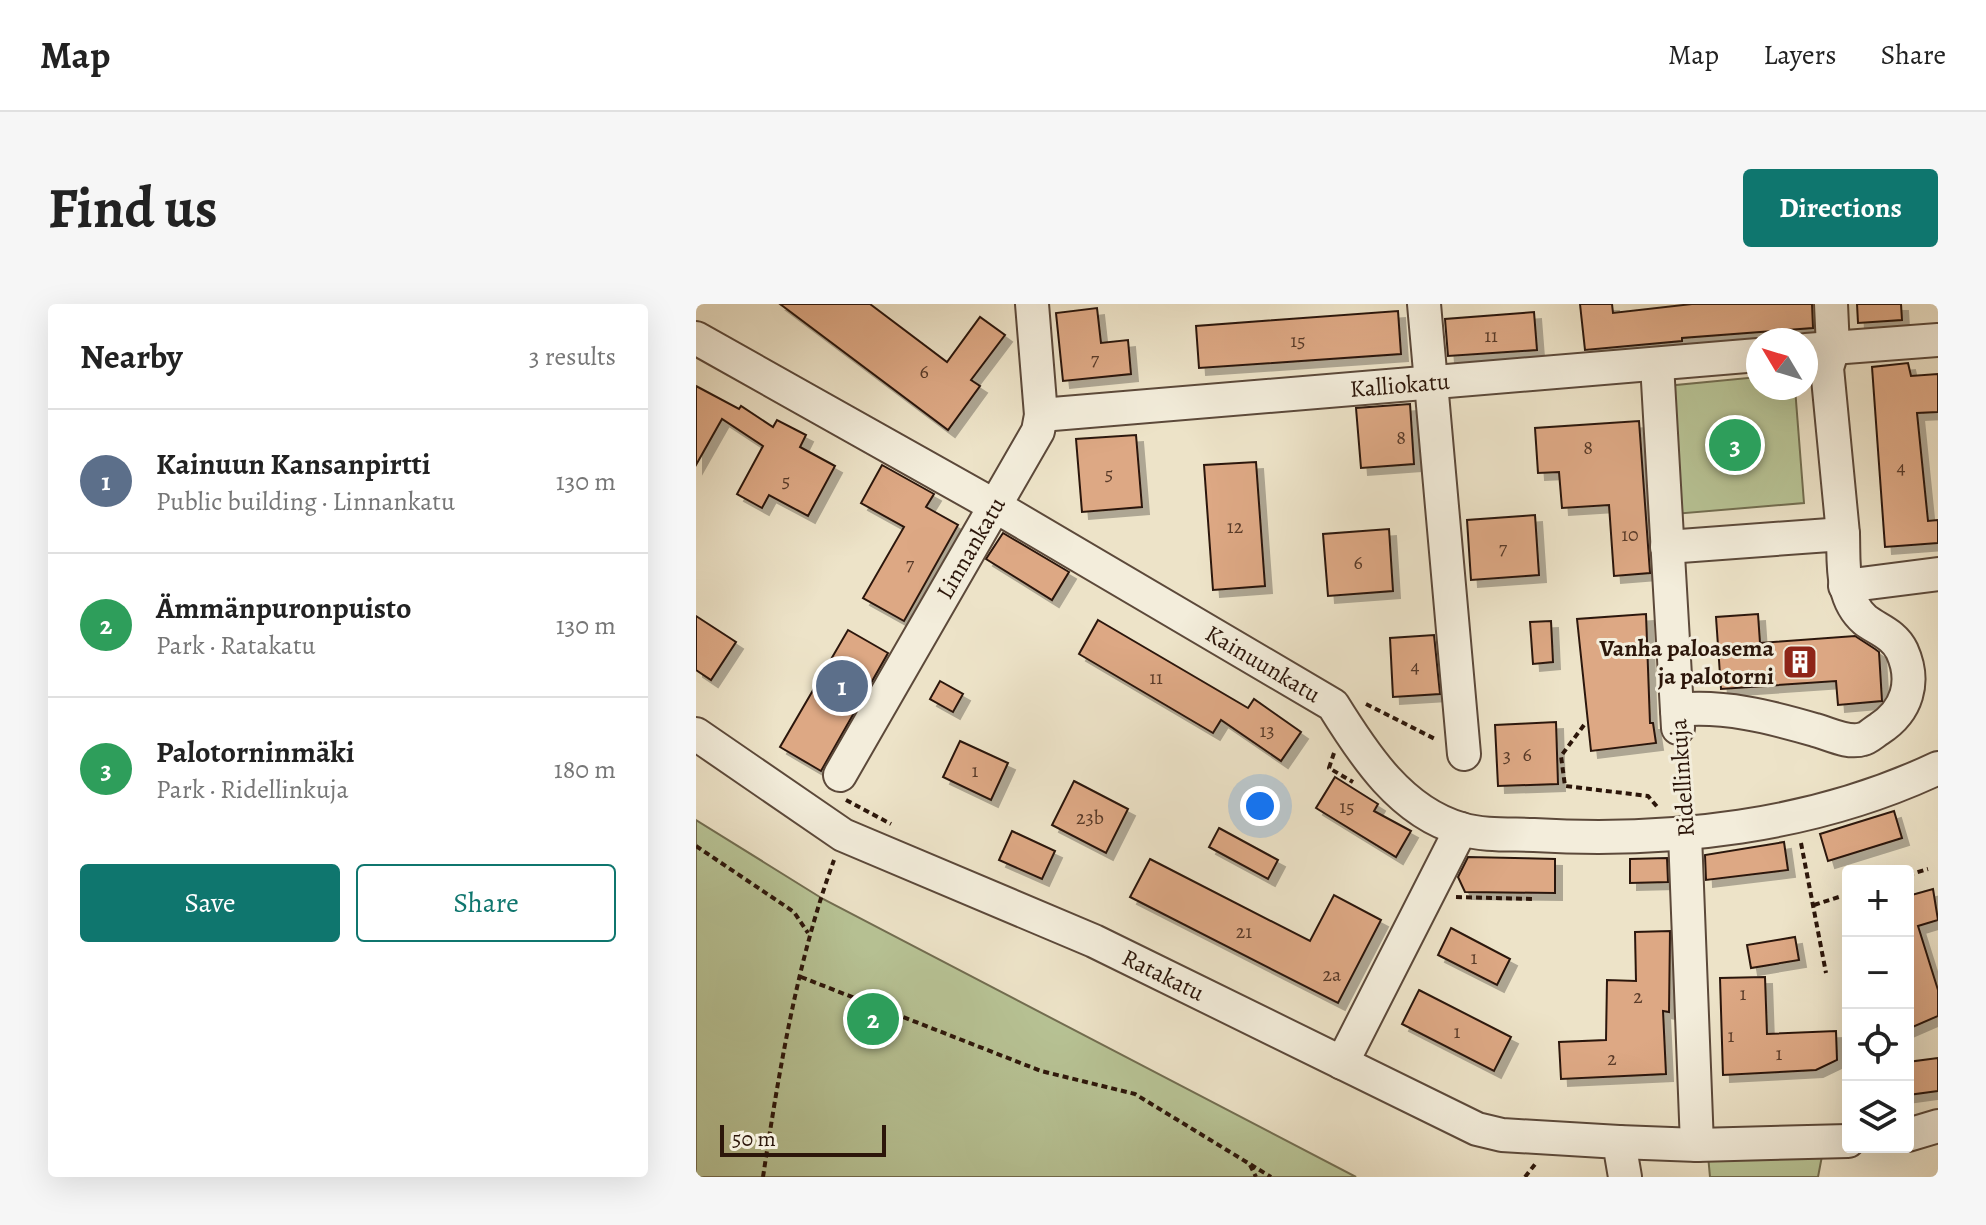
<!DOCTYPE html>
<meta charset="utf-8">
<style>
body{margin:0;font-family:Alegreya,serif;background:#f6f6f6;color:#222}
.controls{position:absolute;right:24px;bottom:24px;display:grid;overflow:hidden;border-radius:8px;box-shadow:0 8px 32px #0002}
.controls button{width:72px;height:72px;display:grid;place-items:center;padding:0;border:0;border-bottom:2px solid #e0e0e0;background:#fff;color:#222;font:40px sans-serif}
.compass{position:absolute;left:1050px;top:24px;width:72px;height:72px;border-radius:50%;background:#fff;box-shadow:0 8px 32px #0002;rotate:308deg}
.scale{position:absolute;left:24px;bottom:20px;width:166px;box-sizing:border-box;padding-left:8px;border:4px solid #2c160a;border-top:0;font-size:22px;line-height:28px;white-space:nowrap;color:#2c160a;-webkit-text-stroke:6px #f3eddb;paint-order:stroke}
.you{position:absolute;left:564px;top:502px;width:28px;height:28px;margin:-20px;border:6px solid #fff;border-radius:50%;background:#1a73e8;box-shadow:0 0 0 12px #1a73e833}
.badge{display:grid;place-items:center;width:52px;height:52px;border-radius:50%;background:#0f766e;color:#fff;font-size:26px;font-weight:700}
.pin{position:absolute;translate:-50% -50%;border:4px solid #fff;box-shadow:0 2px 8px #0006}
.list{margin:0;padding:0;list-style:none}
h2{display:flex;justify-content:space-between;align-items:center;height:104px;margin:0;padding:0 32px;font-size:34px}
h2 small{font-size:26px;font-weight:400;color:#767676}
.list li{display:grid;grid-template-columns:52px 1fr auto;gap:24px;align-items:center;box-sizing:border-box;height:144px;padding:0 32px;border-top:2px solid #e0e0e0}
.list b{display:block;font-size:30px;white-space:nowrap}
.list p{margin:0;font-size:26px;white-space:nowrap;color:#767676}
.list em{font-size:26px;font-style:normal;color:#767676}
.actions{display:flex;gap:16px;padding:24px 32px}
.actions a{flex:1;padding:18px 0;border:2px solid #0f766e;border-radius:8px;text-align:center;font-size:28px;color:#0f766e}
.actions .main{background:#0f766e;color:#fff}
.icon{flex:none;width:44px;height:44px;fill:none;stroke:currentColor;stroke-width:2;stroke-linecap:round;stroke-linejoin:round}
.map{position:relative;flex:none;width:1242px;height:873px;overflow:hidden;border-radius:8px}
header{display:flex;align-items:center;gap:48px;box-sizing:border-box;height:112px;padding:0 40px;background:#fff;border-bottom:2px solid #e0e0e0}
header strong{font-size:38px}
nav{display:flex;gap:44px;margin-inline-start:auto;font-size:28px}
.intro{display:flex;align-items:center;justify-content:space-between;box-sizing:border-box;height:192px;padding:0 48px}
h1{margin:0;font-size:56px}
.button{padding:20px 36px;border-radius:8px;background:#0f766e;color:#fff;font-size:28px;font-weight:700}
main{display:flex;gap:48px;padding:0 48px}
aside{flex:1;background:#fff;border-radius:8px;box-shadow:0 8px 32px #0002}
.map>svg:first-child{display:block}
.green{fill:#b8c496;stroke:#726d50;stroke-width:2}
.building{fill:#dda884;stroke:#2c160a;stroke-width:2;filter:url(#shadow)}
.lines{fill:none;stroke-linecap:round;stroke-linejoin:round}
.minor-casing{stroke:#5c493a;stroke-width:36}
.path{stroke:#2c160a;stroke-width:4;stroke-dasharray:6 4;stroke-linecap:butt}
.minor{stroke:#f3eddb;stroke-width:32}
.labels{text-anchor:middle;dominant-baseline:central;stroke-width:6;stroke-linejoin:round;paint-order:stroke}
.number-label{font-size:20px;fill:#583a28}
.street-label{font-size:24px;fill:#2c160a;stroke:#f3eddb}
.poi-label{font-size:24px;font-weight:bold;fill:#2c160a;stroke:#f3eddb;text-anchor:end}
</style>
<header>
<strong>Map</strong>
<nav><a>Map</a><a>Layers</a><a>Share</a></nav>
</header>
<div class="intro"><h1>Find us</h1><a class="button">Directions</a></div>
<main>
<aside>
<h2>Nearby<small>3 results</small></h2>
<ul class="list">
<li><span class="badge" style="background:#5c6f8a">1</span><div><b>Kainuun Kansanpirtti</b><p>Public building · Linnankatu</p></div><em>130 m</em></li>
<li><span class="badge" style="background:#2e9e5b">2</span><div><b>Ämmänpuronpuisto</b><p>Park · Ratakatu</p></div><em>130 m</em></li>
<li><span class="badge" style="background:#2e9e5b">3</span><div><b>Palotorninmäki</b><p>Park · Ridellinkuja</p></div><em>180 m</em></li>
</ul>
<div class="actions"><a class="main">Save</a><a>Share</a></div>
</aside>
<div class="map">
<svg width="1242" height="873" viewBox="0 0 1242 873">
<defs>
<filter id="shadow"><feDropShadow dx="7" dy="7" stdDeviation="0" flood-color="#0004"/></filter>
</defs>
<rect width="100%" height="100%" fill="#ede3c8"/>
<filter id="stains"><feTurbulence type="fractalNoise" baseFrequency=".0025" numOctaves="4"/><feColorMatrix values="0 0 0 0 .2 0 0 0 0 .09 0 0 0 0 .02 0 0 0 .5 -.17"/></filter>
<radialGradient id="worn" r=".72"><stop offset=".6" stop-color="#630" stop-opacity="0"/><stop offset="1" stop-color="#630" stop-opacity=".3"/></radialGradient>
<!-- green -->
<g class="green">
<path d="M1062,73V84H1099L1108,199L978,210L970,82Z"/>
<path d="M0,516L127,595L660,873H0Z"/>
<path d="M1012,851L1126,852L1122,873H1014Z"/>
</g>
<!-- building -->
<g class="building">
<path d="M84,0H174L251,58L284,13L309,31L275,76L284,82L252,126Z"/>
<path d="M884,0H916L917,9L996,0H1116L1117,24L986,34V37L889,46Z"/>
<path d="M1161,0H1205L1206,16L1162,19Z"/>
<path d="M401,4L405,39L432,36L435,70L367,77L360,9Z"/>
<path d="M702,7L705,50L503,64L500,22Z"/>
<path d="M838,8L841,46L752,52L749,15Z"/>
<path d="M1212,59L1215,72L1242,70V108L1221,109L1232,217L1242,216V239L1189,243L1176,63Z"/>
<path d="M0,82L43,105L45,102L77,123L81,116L110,131L104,143L139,162L112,212L73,191L66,204L41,190L67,142L26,115L0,161Z"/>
<path d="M714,100L718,160L665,164L660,104Z"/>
<path d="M943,117L954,269L918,272L913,201L866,204L863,168L842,169L839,124Z"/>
<path d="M440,131L446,203L386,208L380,135Z"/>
<path d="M560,158L569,282L517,286L508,161Z"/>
<path d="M186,161L238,190L230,203L262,221L208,317L167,294L208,223L165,199Z"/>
<path d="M839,211L843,271L775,276L771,216Z"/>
<path d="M693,225L697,287L632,292L627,230Z"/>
<path d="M307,229L373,268L356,296L290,255Z"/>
<path d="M950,310L954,419H957L960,439L895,447L881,315Z"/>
<path d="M1062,310L1064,339L1159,332L1179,345L1183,348L1186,397L1142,401L1140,377L1025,385L1020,313Z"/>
<path d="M0,312L40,338L15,376L0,366Z"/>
<path d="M402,316L552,404L558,395L605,428L585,457L525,416L517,429L383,350Z"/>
<path d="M855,317L857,358L837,360L834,318Z"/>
<path d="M152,326L192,349L125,467L84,443Z"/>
<path d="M738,331L744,390L697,393L694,334Z"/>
<path d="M244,377L267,390L257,408L234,395Z"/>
<path d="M860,418L862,480L802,482L799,421Z"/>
<path d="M264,437L312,459L295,496L247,473Z"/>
<path d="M639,473L682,500L678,507L715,527L700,553L620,504Z"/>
<path d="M378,477L432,505L410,549L356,521Z"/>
<path d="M1198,507L1206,534L1132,557L1124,530Z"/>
<path d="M523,524L582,556L572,575L513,543Z"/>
<path d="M316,527L359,547L346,575L303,556Z"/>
<path d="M1088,538L1092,566L1010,576L1009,551Z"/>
<path d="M772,553L859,555V589L769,588L762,573Z"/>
<path d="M971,554L972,578L934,579V555Z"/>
<path d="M454,555L614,637L638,591L685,616L642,699L434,593Z"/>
<path d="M1237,585L1242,616L1222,622L1242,686V712L1212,725V592Z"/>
<path d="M755,624L814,655L801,681L742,651Z"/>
<path d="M974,627L973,708L967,707L970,770L865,775L863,738L910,736L911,676L940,677L939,628Z"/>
<path d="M1099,633L1103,656L1055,664L1051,641Z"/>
<path d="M1069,673L1071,730L1140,727L1141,756L1120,766L1027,771L1024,674Z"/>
<path d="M723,686L815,733L798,767L706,720Z"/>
<path d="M1242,754V787L1212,791V758Z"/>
</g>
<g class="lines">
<defs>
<g id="minor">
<path d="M728,0L768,450"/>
<path d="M1135,0L1137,44L1131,64L1147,230"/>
<path id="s1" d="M0,34L299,202L637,401C668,451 705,508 765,525C788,532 815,530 838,531C974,539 1117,523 1242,464"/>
<path d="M1110,46L1242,36"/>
<path d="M961,60L982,424"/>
<path id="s2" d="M345,111L1062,51"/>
<path d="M971,243L1147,230C1148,259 1144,294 1169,316C1182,326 1198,330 1206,347C1220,378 1211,407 1183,425C1178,428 1172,434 1167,435C1152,440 1134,430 1119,426C1075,413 1027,401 981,406"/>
<path d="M1149,282L1242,270"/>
<path id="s3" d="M0,430L147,531L398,637L781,825L806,831L923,838L929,873"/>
<path id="s4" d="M144,471L342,127L345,111L336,0"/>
<path d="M989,531L1001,841"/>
<path d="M646,759L765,525"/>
<path d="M1212,831L1242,822"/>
<path d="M923,838L1001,841L1152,837"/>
</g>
</defs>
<!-- minor casing -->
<use href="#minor" class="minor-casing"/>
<!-- path -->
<g class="path">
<path d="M670,400L741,436"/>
<path d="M888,421L865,452L869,482L952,492L963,505"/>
<path d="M638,449L633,464L657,478"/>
<path d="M983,450L987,505"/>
<path d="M150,496L195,520"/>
<path d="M1105,539L1130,669"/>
<path d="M0,542L98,608L112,629"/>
<path d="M1212,571L1232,565"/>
<path d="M760,593L838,595"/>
<path d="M1118,601L1152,590"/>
<path d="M105,673L345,767L439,790L575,873"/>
<path d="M554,861L560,873"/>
<path d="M67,873C83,767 101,657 138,556"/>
<path d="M829,873L840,859"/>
</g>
<!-- minor -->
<use href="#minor" class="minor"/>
</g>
<!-- icons -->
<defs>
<symbol id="building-square" viewBox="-11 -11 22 22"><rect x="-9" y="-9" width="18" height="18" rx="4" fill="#8f2418" stroke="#f3eddb"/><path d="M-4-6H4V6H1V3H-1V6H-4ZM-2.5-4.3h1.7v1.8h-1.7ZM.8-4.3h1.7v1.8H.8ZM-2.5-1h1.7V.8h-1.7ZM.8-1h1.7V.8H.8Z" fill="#fff"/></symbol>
</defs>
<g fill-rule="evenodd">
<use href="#building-square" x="1084" y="338" width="40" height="40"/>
</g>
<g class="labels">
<!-- number labels -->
<g class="number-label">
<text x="795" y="31">11</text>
<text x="602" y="36">15</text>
<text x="399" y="54">7</text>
<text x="228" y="67">6</text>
<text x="705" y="133">8</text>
<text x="892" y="143">8</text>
<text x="1205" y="163">4</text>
<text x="413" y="169">5</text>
<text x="90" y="176">5</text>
<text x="539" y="222">12</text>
<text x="934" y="230">10</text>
<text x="807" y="243">7</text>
<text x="662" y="258">6</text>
<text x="214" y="259">7</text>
<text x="719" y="362">4</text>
<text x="460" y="373">11</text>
<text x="571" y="426">13</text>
<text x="831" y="450">6</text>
<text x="811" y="451">3</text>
<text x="279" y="466">1</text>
<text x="651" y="502">15</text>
<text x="394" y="513">23b</text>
<text x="548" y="627">21</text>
<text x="778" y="653">1</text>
<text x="636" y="670">2a</text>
<text x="1047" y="689">1</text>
<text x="942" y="692">2</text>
<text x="761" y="727">1</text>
<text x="1035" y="731">1</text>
<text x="1083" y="749">1</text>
<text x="916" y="754">2</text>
</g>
<!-- street labels -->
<g class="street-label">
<text stroke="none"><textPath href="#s2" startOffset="360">Kalliokatu</textPath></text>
<text stroke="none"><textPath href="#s4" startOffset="262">Linnankatu</textPath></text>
<text stroke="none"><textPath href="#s1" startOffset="654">Kainuunkatu</textPath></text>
<text transform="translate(986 474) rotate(-94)">Ridellinkuja</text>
<text stroke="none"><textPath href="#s3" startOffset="528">Ratakatu</textPath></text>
</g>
<!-- poi labels -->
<g class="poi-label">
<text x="1078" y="344">Vanha paloasema<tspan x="1078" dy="28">ja palotorni</tspan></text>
</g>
</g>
<rect width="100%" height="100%" filter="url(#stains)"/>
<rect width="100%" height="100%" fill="url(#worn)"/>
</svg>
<div class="controls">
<button>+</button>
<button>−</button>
<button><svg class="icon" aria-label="locate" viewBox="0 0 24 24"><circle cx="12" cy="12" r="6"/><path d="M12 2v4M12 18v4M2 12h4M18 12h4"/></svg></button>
<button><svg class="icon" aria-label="layers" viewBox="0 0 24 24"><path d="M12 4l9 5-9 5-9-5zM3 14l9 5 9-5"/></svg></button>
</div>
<svg class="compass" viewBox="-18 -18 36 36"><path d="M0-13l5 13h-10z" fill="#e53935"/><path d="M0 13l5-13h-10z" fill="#767676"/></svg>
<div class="scale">50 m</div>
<div class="you"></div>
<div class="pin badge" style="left:146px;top:382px;background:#5c6f8a">1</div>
<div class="pin badge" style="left:177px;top:715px;background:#2e9e5b">2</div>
<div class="pin badge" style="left:1039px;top:141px;background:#2e9e5b">3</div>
</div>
</main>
